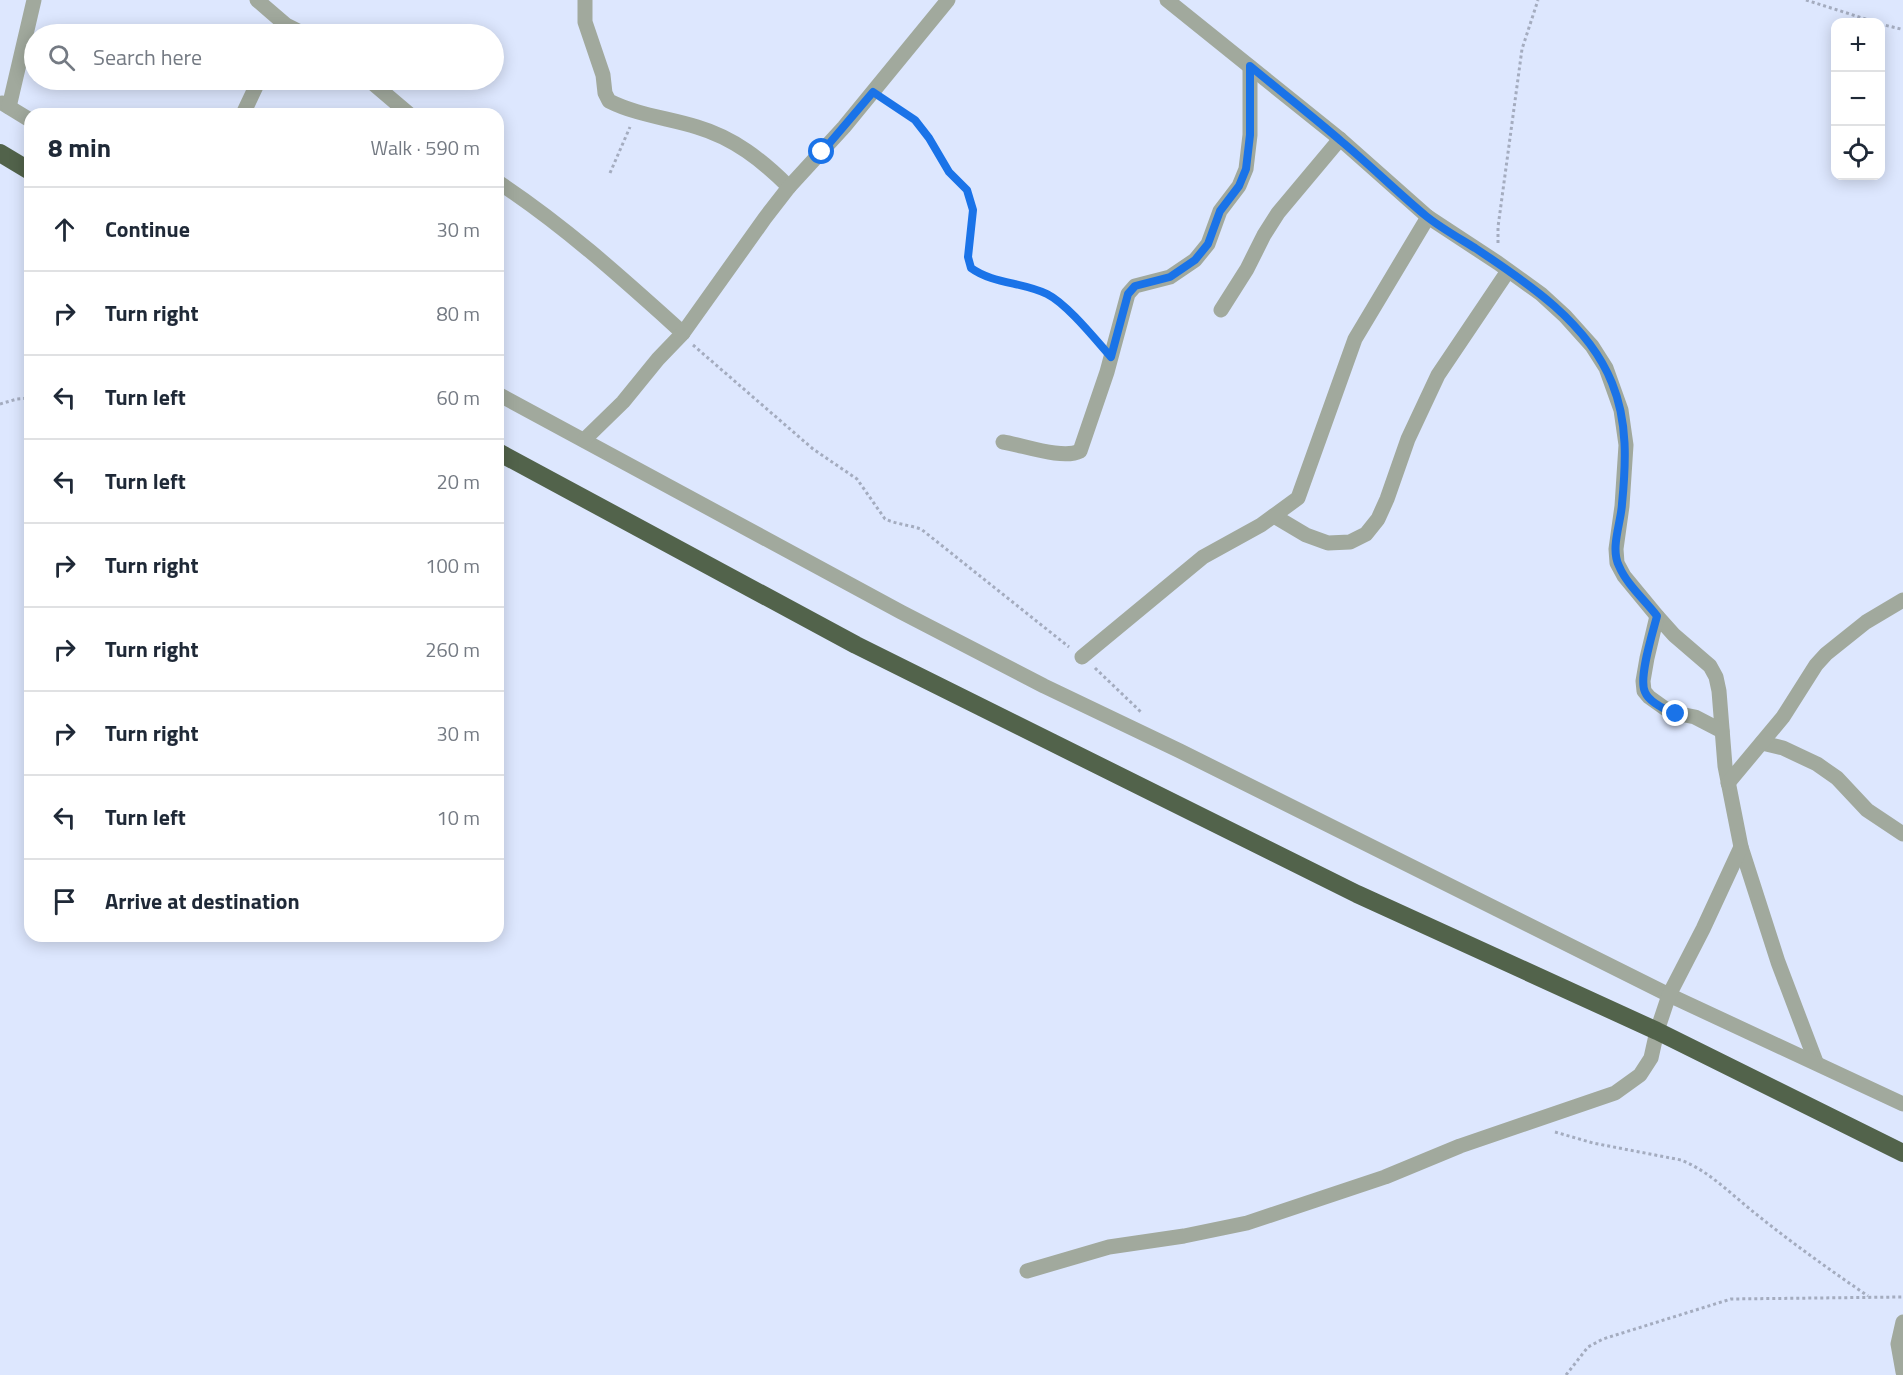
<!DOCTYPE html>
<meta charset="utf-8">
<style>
body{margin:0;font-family:"Titillium Web",sans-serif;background:#f6f6f7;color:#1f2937}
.controls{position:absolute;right:18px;top:18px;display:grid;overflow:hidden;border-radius:12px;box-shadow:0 3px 15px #0003}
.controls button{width:54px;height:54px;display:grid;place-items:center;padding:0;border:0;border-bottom:2px solid #e0e1e3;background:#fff;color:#1f2937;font:30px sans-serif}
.stop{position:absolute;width:18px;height:18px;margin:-14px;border:4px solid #1a73e8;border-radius:50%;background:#fff}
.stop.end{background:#1a73e8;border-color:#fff;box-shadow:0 2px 6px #0008}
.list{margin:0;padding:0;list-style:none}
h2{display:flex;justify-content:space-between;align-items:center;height:78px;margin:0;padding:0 24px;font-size:26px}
h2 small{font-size:20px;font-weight:400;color:#747a83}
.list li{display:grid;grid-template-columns:39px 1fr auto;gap:18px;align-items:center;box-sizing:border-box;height:84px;padding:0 24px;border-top:2px solid #e0e1e3}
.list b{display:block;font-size:22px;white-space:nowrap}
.list em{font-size:20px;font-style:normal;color:#747a83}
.icon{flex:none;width:33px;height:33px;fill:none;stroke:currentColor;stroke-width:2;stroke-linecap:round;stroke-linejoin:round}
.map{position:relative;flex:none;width:1903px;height:1375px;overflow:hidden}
.search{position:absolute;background:#fff;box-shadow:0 3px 15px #0003;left:24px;top:24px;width:480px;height:66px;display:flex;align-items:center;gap:15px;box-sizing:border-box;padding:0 21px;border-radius:33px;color:#747a83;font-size:22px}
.panel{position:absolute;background:#fff;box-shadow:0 3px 15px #0003;left:24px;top:108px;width:480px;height:834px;border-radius:18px}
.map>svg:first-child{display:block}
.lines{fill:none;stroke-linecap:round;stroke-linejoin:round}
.path{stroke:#a4acbf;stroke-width:3;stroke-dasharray:3 3;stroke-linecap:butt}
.minor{stroke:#a1a99d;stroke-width:15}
.highway{stroke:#52634b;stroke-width:18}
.route{stroke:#1a73e8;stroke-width:8}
</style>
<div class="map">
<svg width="1903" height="1375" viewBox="0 0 1903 1375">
<rect width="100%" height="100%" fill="#dde7fe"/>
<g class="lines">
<!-- path -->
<g class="path">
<path d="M1806,0L1875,22"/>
<path d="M1880,24L1901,29"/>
<path d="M887,101L915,120L929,138L949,172L967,190L973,210L968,257L971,268C993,284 1023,282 1047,294C1067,303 1082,326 1098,342"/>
<path d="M610,173L630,127"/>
<path d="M1498,243V227L1522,49L1538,0"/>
<path d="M693,345L813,449L857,479L885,519C896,524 909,525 921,529L1069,647"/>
<path d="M0,404L17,399L30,398"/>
<path d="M1095,668L1142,713"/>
<path d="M1555,1132L1593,1143L1681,1160C1709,1171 1732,1195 1756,1214C1792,1243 1830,1270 1868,1296"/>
<path d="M1566,1375L1588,1347L1603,1339L1731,1299L1903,1297"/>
</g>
<!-- minor -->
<g class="minor">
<path d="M257,0L286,25L304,34"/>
<path d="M585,0V22L603,75L605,93L609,101C637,115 668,118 697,127C734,138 762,160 789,187"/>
<path d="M1167,0L1340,139L1428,217L1498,263L1541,294L1565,316L1592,346L1606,368L1621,410L1626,445L1622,506L1616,549L1617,563L1624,576L1657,616L1674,635L1710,666L1716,677L1719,691L1725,766L1741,847L1778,962L1816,1062"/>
<path d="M369,80L409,114"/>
<path d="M2,103L30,120"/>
<path d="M9,107L34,0"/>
<path d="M243,114L259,80"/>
<path d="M498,182C566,227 623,279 683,333"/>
<path d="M1221,310L1247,269L1264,235L1278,213L1340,139"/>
<path d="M498,394L901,612L1044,686L1180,751L1669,995L1903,1104"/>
<path d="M584,440L623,402L658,359L683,333L765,218L789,187L844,127L948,0"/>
<path d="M1003,442C1023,445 1063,460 1080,451L1107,372L1128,294L1135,286L1170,277L1195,260L1208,244L1220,211L1239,186L1246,169L1250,135V67"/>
<path d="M1274,516L1306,535L1328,543L1350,542L1366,534L1378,519L1387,499L1408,439L1438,375L1508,271"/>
<path d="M1657,616L1647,658L1643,681L1644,691L1649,697L1670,712L1695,717L1722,731"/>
<path d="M1082,657L1203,557L1261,525L1298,498L1355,339L1428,217"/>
<path d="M1762,743L1783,748L1817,764L1837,778L1867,810L1903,834"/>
<path d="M1728,783L1783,717L1816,665L1826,654L1866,622L1903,600"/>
<path d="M1027,1271L1109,1247L1184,1236L1247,1223L1385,1177L1460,1146L1615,1093L1640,1075L1651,1058L1657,1031L1669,995L1703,929L1741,847"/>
<path d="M1903,1322L1898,1344L1903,1372"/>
</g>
<!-- highway -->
<g class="highway">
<path d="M0,153L30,171"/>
<path d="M498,452L856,645L1357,894L1657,1031L1903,1153"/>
</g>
</g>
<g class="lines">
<!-- route -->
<path class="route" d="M822,152L873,92L915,120L929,138L949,172L967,190L973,210L968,257L971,268C993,284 1023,282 1047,294C1067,304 1095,339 1111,357L1128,294L1135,286L1170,277L1195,260L1208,244L1220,211L1239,186L1246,169L1250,135V66C1280,91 1311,115 1341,141C1370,165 1397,192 1426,216C1441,228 1459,238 1475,248C1528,283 1588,323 1612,383C1628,422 1626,463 1622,504C1621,523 1610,548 1619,566C1627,585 1645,600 1657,616C1653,632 1638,678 1645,692C1649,702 1666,710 1676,714"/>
</g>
</svg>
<div class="controls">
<button>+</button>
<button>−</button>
<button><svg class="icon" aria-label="locate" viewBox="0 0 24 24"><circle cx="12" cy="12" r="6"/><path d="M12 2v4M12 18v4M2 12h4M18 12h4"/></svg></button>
</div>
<div class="stop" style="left:822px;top:152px"></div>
<div class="stop end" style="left:1676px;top:714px"></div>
<div class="search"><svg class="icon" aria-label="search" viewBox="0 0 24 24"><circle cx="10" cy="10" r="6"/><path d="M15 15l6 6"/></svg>Search here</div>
<section class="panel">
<h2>8 min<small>Walk · 590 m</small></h2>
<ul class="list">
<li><svg class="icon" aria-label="ahead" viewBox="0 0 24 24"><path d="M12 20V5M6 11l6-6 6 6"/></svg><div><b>Continue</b></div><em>30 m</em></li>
<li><svg class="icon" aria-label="right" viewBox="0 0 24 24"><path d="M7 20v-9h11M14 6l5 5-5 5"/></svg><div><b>Turn right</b></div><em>80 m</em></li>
<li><svg class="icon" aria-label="left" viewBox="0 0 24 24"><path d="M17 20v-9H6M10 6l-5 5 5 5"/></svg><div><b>Turn left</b></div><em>60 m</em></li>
<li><svg class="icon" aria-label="left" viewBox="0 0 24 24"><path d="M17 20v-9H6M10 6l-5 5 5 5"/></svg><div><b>Turn left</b></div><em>20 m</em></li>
<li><svg class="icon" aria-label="right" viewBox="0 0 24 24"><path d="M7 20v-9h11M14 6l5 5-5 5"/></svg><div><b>Turn right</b></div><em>100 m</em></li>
<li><svg class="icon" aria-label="right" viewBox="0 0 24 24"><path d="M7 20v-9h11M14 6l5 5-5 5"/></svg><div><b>Turn right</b></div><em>260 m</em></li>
<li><svg class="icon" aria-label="right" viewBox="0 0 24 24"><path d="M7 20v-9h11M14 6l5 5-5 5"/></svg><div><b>Turn right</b></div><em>30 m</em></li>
<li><svg class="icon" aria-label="left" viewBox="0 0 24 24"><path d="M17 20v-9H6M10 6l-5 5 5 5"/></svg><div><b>Turn left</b></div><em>10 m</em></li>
<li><svg class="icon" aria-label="arrive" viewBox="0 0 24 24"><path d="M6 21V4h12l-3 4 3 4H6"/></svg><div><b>Arrive at destination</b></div></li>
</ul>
</section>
</div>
